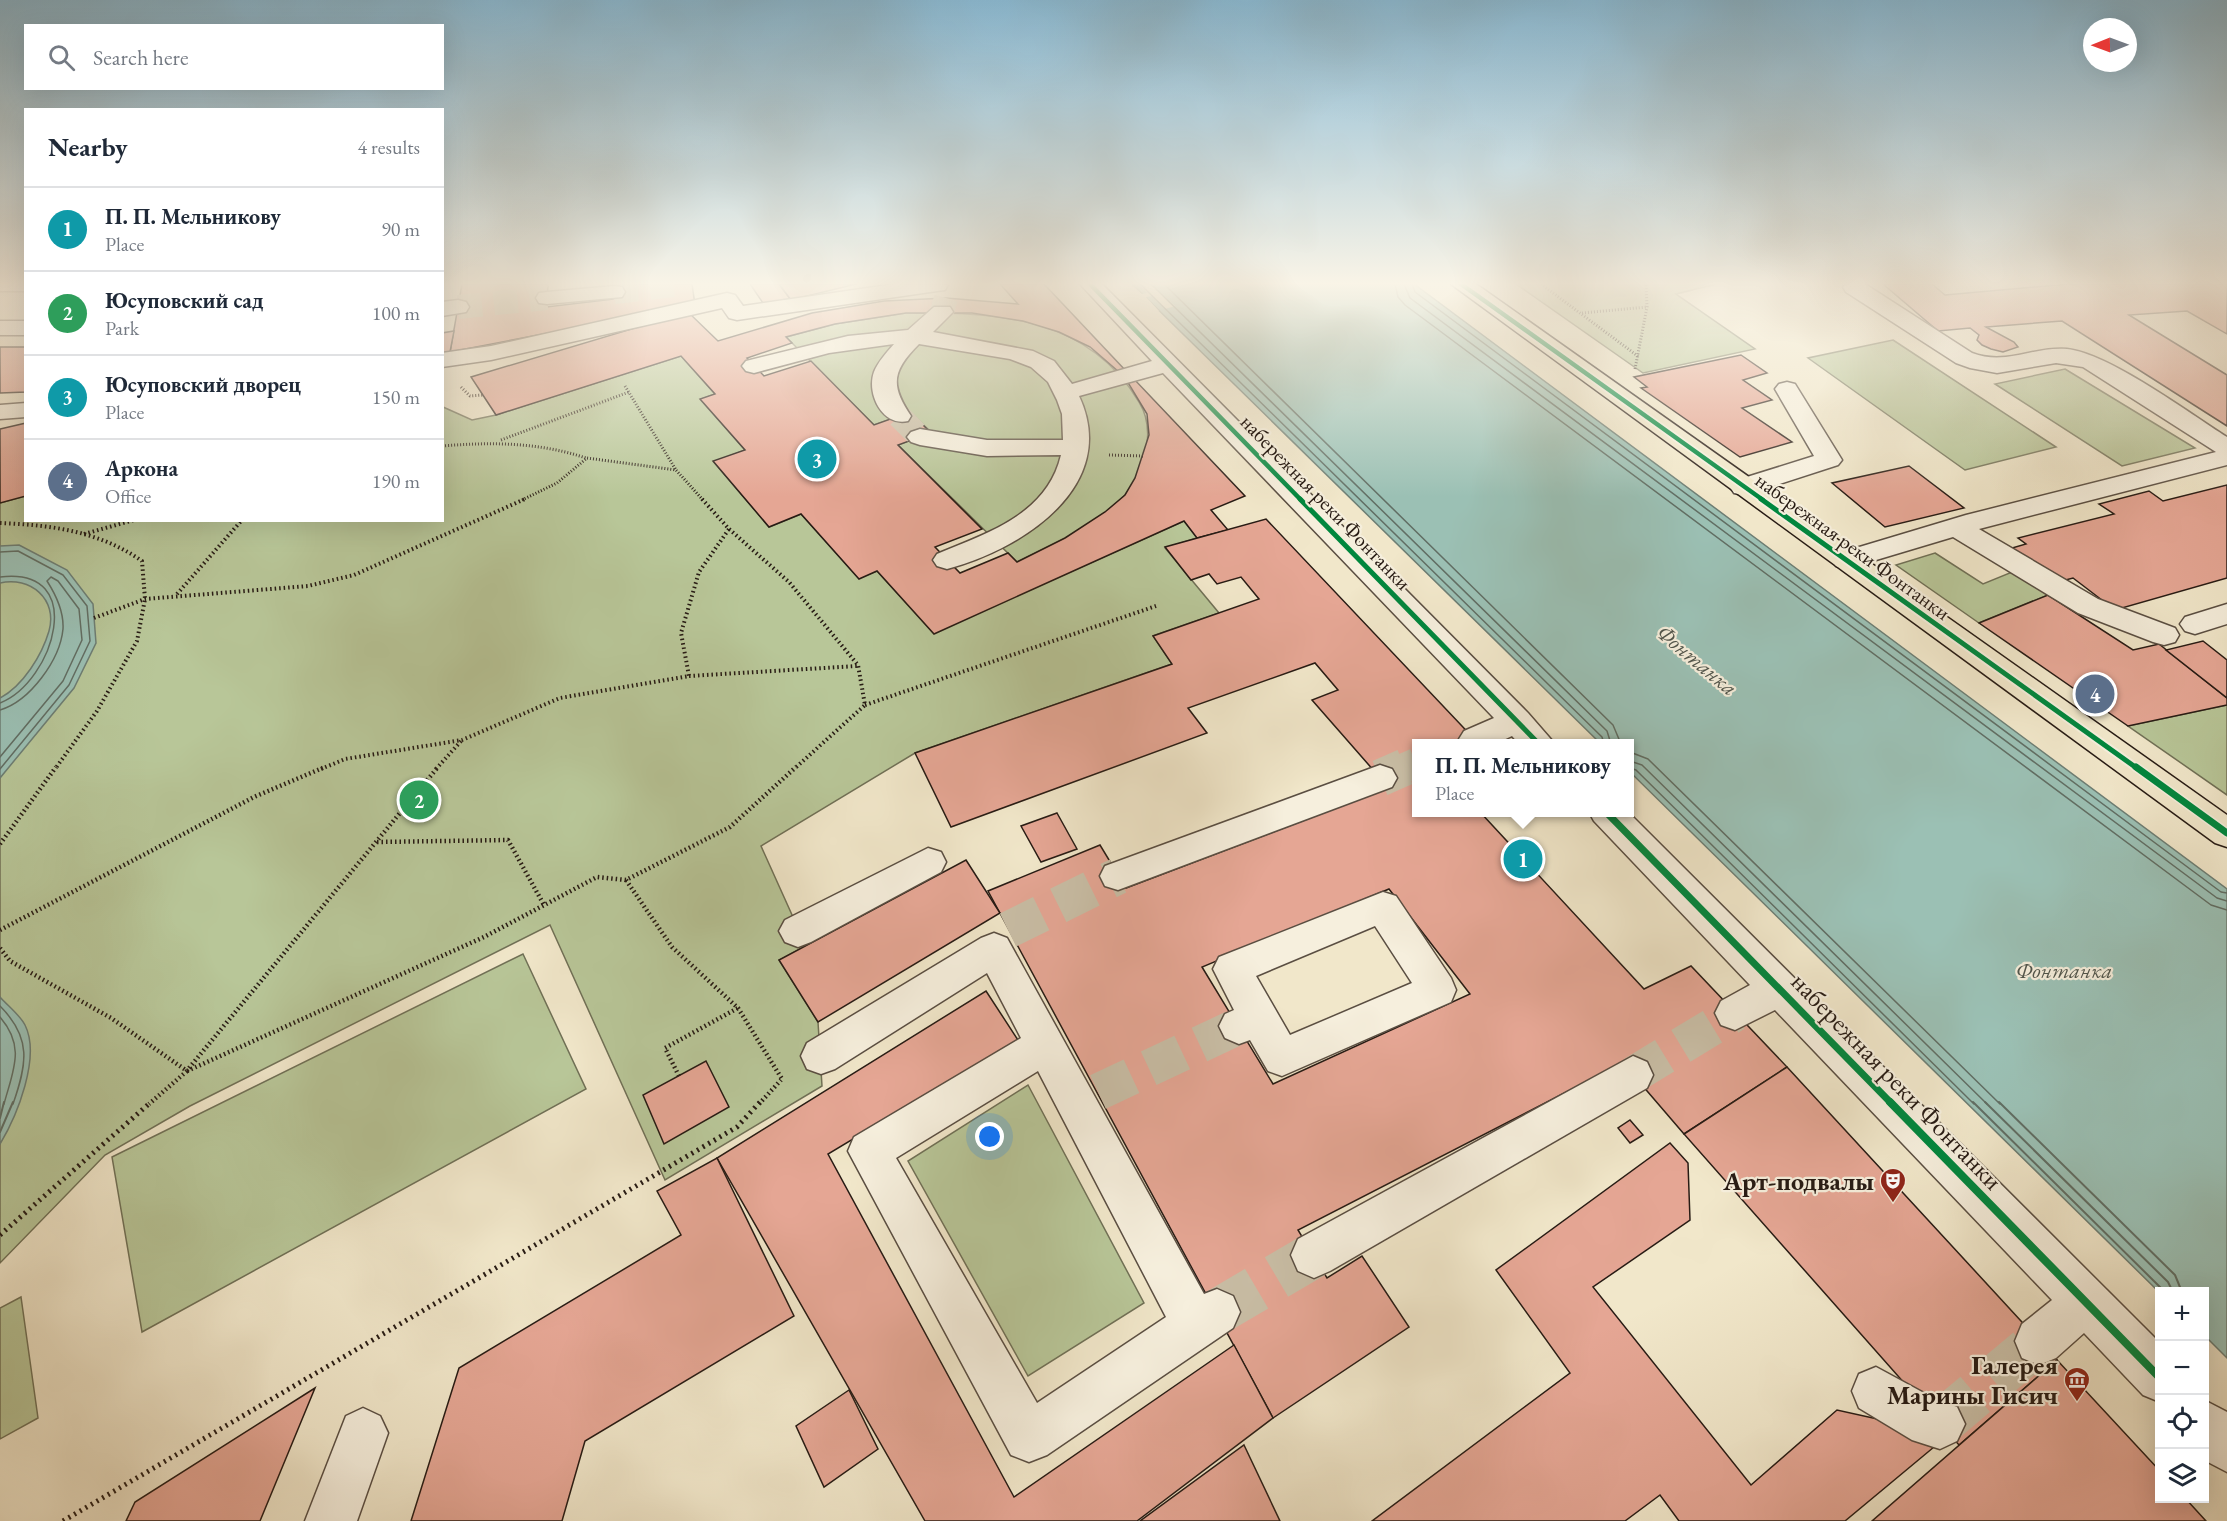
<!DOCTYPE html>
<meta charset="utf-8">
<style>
body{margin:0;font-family:"EB Garamond",serif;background:#f6f6f7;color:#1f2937}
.controls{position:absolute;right:18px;bottom:18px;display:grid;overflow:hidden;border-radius:0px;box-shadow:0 6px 24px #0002}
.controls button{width:54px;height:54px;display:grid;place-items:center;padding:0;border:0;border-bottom:2px solid #e0e1e3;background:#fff;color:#1f2937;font:30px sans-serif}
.compass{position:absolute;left:2083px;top:18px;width:54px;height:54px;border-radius:50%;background:#fff;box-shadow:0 6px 24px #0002;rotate:269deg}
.you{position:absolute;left:990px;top:1137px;width:21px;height:21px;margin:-15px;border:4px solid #fff;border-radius:50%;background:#1a73e8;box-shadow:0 0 0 9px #1a73e833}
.badge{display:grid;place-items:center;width:39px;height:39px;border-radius:50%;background:#0f766e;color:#fff;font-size:20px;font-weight:700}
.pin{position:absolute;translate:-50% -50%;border:3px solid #fff;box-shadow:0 2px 6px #0006}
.popup{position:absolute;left:1412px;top:739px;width:222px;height:78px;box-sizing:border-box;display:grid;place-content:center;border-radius:0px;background:#fff;filter:drop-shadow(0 2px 4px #0005);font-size:20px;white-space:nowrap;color:#747a83}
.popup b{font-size:22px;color:#1f2937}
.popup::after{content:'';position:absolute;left:50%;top:100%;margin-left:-12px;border:12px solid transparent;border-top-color:#fff}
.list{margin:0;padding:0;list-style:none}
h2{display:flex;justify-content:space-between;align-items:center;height:78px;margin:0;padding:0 24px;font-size:26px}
h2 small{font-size:20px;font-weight:400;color:#747a83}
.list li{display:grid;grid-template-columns:39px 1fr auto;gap:18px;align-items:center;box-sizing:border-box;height:84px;padding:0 24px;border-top:2px solid #e0e1e3}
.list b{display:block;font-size:22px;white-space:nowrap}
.list p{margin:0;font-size:20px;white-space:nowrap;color:#747a83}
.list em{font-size:20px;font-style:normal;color:#747a83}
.icon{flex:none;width:33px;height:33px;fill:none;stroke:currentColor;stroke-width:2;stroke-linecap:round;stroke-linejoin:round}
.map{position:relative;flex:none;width:2227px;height:1521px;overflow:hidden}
.search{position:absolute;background:#fff;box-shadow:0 6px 24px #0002;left:24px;top:24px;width:420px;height:66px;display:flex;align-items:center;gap:15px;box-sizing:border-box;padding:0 21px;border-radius:0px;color:#747a83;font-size:22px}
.panel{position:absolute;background:#fff;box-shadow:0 6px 24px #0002;left:24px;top:108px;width:420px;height:414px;border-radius:0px}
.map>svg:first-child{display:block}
.green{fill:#b8c698;stroke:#707056;stroke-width:1.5}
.water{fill:#9bc0b4;stroke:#6d7e74;stroke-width:1.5}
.pier{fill:#f1e7ca}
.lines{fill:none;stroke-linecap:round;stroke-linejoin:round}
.shore-far1{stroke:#616e64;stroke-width:1.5}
.shore{stroke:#616e64;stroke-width:2}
.building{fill:#e5a694;stroke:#271b14;stroke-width:1.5;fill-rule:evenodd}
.minor-tunnel-far3{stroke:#c9bea6;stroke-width:24;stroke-dasharray:24 12;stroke-linecap:butt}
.minor-tunnel-far2{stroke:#c9bea6;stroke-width:30;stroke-dasharray:30 15;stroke-linecap:butt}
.minor-tunnel-far1{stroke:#c9bea6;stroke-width:37;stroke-dasharray:37 19;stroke-linecap:butt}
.minor-tunnel{stroke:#c9bea6;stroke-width:46;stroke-dasharray:46 23;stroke-linecap:butt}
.minor-casing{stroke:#5a4e42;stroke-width:3}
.major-casing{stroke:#271b14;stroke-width:3}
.path-far3{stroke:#271b14;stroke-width:3;stroke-dasharray:1 2;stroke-linecap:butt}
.path-far2{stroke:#271b14;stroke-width:4;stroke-dasharray:1.5 3;stroke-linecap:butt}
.path-far1{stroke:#271b14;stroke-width:4.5;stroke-dasharray:1.5 3;stroke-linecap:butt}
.path{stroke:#271b14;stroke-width:5;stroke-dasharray:2 4.5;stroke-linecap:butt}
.minor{fill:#f6efdd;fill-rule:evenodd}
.major{fill:#f1e7ca;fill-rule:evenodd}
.cycleway-far3-casing{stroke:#f6efdd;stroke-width:8}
.cycleway-far2-casing{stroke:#f6efdd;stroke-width:9}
.cycleway-far1-casing{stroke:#f6efdd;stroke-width:10}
.cycleway-casing{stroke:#f6efdd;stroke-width:12}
.cycleway-far3{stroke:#00873e;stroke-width:4.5}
.cycleway-far2{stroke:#00873e;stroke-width:5}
.cycleway-far1{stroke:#00873e;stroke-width:7}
.cycleway{stroke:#00873e;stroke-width:8}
.labels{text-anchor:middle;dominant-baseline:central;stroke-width:4.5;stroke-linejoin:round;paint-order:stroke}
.street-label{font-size:21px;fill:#271b14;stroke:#f6efdd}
.water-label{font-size:22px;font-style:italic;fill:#50554c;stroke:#f6efdd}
.near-street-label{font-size:26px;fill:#271b14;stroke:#f6efdd}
.near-poi-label{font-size:26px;font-weight:bold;fill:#271b14;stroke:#f6efdd;text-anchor:end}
</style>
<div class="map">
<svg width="2227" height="1521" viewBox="0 0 2227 1521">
<rect width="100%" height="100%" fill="#f1e7ca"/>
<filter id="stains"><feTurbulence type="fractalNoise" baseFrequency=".00333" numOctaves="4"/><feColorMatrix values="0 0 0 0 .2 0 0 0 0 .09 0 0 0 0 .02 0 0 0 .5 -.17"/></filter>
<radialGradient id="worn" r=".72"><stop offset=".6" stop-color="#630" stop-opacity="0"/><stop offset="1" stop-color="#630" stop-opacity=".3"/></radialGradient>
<!-- green -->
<g class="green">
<path d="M1516,284H1716L1676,294L1755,349L1643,373Z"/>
<path d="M906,313C997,312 1088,316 1139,402C1156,429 1146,471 1125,495C1098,526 1053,544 1017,562L898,445L931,432L910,412L874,425L786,337L835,324Z"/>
<path d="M1893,340L2056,447L1965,470L1808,358Z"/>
<path d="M681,356L715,394L701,399L745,450L714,462L769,527L801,514L859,578L877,571L934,633L1184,521L1197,538L1165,548L1219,613L1153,636L1172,664L915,753L761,846L806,946L779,960L818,1022L822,1086L665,1180L550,925L190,1106L105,1155L0,1263V503L25,496L26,520H442L443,407L472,420L496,415Z"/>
<path d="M2065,369L2195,448L2122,466L1995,384Z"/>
<path d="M1935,553L1983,584L2012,572L2048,595L1979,623L1896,565Z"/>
<path d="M2227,705V795L2128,726Z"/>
<path d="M523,954L586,1089L142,1332L112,1157Z"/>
<path d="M1028,1085L1144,1303L1028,1376L908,1161Z"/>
<path d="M21,1297L38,1418L0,1439V1308Z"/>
</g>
<!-- water -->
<g class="water">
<path d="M1132,284H1414L2227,889V1358L2205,1336L2204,1292H2159L1630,772V744L1600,743Z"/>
<path d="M19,545L67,570L93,604L96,643L74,688L0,778V698C23,686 42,655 49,631C58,599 30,576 0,583V546Z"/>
<path d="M0,997C7,1005 20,1015 25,1025C41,1057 17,1116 0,1144Z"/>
</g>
<!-- pier -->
<path class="pier" d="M1129,284L1142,294L1147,293L1139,284H1151L1175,306L1165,309L1151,296L1146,297L1159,311L1156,312Z"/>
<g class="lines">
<!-- shore-far1 -->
<g class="shore-far1">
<path d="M1140,284L1602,737L1604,744"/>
<path d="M1151,284L1607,731L1611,744"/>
<path d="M1164,284L1613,725L1621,744"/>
<path d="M1395,284L1398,297L1405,305L2211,905L2227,910"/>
<path d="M1404,284L1410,298L2217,898L2227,901"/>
<path d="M1412,284L1415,292L2221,892L2227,893"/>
<path d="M0,552L18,551L63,575L87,606L90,641L69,685L0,769"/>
<path d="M0,577C89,566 54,682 0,703"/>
<path d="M0,710C30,701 60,660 63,629C64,611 56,595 47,581L51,577L58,581L79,609L82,640L63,681L0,757"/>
<path d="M1630,752L1648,759L2000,1104"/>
<path d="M1630,761L1642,765L1987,1104"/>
<path d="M1630,768L1636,770L1974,1104"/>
<path d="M0,1006C32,1038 27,1064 13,1104"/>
<path d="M0,1017C26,1047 13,1070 4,1104"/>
</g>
<!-- shore -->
<g class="shore">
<path d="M1973,1102L2165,1292"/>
<path d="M1985,1102L2168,1282L2173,1292"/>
<path d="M1999,1102L2175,1275L2182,1292"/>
<path d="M0,1118L4,1102"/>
<path d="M0,1132L13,1102"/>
</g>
</g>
<!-- building -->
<g class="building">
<path d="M462,284H548L547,307L613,299L614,284H692L695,305L450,352Z"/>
<path d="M750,284H779L791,300L765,306Z"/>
<path d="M779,284H856L791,300Z"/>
<path d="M1000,284H1044L1126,371L1119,372L1090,347L1059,332L1023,321L972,313H906L835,324L786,337L792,343L747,358L764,376L811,361L874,425L910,412L931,433L898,445L982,529L935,547L960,573L1008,553L1017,562L1065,538L1105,512L1125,495L1135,478L1149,435L1147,414L1127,381L1134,379L1245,496L1211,510L1228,530L1197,538L1184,521L934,634L877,571L859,579L801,514L769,527L713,461L745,450L700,399L715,394L681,356L496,415L471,377L688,312L718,341L812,313L884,301L946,298L1018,304Z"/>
<path d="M1883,284H1932L1945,295L2069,284H2227V334L2187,311L2129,315L2227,375V426L2062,321L1986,327L2014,342L2018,347L2003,352L1991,349L1982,345L1977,340L1979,335L1970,328L1938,331Z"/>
<path d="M454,331L450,352L442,353V333Z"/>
<path d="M0,347H26V392L0,393Z"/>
<path d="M1741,355L1767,373L1743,380L1772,400L1742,408L1792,442L1740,457L1641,388L1647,387L1634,377Z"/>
<path d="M26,423V496L0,503V429Z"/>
<path d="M1909,466L1964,508L1885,527L1832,483Z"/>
<path d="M2227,485V578L2115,610L2073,578L2058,582L2012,548L2026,544L2018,538L2114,514L2099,504L2149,491L2163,501Z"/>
<path d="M1266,519L1479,744H1416V812H1480L1644,989L1691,966L1787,1067L1684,1134L1623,1063L1298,1230L1327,1278L1362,1256L1409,1327L1273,1418L988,891L1100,845L1126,888L1389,788L1312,700L1338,690L1315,663L1188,708L1207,733L951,827L915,753L1172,664L1153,636L1259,599L1241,577L1217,584L1209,574L1191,580L1165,547ZM1389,889L1470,994L1273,1084L1202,967Z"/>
<path d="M2048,595L2133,650L2159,644L2227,698V705L2128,726L1979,623Z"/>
<path d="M2203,641L2227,660V698L2166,650Z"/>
<path d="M1057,813L1077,849L1041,862L1021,826Z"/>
<path d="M966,860L1000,913L818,1022L779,960Z"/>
<path d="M986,991L1018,1040L828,1154L1014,1497L1234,1345L1273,1418L1137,1521H925L717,1158Z"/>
<path d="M706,1061L729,1107L664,1144L643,1095Z"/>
<path d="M1787,1067L2057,1360L1959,1445L1684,1134Z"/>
<path d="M1630,1120L1643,1135L1630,1143L1618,1128Z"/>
<path d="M1670,1143L1688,1163L1690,1220L1593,1287L1751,1485L1837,1410L1918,1428L1934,1447L1845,1521H1679L1660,1495L1625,1521H1372L1570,1373L1496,1270Z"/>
<path d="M717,1158L794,1316L585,1441L562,1521H411L459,1368L681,1235L657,1191Z"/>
<path d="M2057,1360L2160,1471V1498H2185L2206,1521H1872Z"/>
<path d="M315,1388L260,1521H126L135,1502Z"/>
<path d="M849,1390L878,1449L824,1487L796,1426Z"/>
<path d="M1244,1445L1280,1521H1140Z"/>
</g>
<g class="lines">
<!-- minor-tunnel-far3 -->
<g class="minor-tunnel-far3">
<path d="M614,292L684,284"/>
<path d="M458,307L547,298"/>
<path d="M942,312L946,298"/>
<path d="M899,416L920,437"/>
</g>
<!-- minor-tunnel-far2 -->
<path class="minor-tunnel-far2" d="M1402,769L1416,763"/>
<!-- minor-tunnel-far1 -->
<g class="minor-tunnel-far1">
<path d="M1380,778L1405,767"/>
<path d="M1008,930L1118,876"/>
<path d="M1633,1075L1735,1013"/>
<path d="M1098,1092L1239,1026"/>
</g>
<!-- minor-tunnel -->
<g class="minor-tunnel">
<path d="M1217,1312L1314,1255"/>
<path d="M1940,1424L2039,1341"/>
</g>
<defs>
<g id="minor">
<rect x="0" y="284" width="26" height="7"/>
<path d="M895,284L948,285L945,290L937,291L737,320L729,318L722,308L491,360L442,367V353L491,346L727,293L735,295L743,306Z"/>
<path d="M1080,284H1102L1528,713L1555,744H1519L1512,736L1495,744H1461L1459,739L1464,731L1494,718L1163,373L1079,396C1121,486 1022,549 947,569L937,566L933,560L937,554C987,533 1047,515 1061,455L987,456L920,445L911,442L907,437L911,432L920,429L987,440H1063L1062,414L1057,400L1048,382L1031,367L1010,359L919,344C892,371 890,385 911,416L908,421C883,427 866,394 874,372C878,362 886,353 894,344L829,353L754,373L746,371L742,366L746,361L848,336L908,330L934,307H950L953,312L933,332L1033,351L1054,361L1072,384L1152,361Z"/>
<path d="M1845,284H1865L1972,353C2006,366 2033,346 2067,349C2108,353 2189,413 2227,437V465L1979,529L2098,599L2175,628L2179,635L2175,642L2164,645L2153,642L2078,613L1953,537L1846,569L1836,566L1832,560L1836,554L1966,515L2216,452L2083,367L2056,363L1997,373L1970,368L1956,363L1846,292L1843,287Z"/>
<path d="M614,286L622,287L625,292L622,297L547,304L539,303L536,298L539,293L547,292Z"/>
<path d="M458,300L466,302L469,307L466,312L442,316V302Z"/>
<rect x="0" y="321" width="26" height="14"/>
<path d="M1787,382L1795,384L1842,460L1838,465L1752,493L1743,495L1734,493L1730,487L1734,481L1814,456L1775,389L1779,384Z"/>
<path d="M26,403V417L0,419V405Z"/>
<path d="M2227,604V624L2195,634L2185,631L2180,624L2185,617Z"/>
<path d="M1380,765L1392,769L1397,778L1392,787L1118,890L1105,886L1100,876L1105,866Z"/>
<path d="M1589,812H1628L2160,1343V1402L2143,1395L2084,1333L2056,1358L2039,1365L2022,1358L2015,1341L2022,1324L2052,1300L1775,1010L1735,1030L1721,1025L1715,1013L1721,1001L1750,985L1594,821Z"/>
<path d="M928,848L941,852L946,862L941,872L811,942L798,947L785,942L779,931L785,920Z"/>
<path d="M1383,892L1396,896L1451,978L1456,990L1451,1002L1282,1076L1268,1071L1250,1040L1239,1044L1225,1038L1219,1026L1225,1014L1234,1010L1213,969L1219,957ZM1375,926L1412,983L1290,1035L1256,976Z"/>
<path d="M994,933L1007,938L1204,1294L1217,1289L1233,1296L1240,1312L1233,1328L1047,1455L1029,1462L1011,1455L848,1151L854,1137L1021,1038L987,973L835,1069L821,1074L807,1069L801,1056L807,1043L981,938ZM1038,1071L1166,1317L1037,1403L896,1158Z"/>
<path d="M1633,1056L1647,1062L1653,1075L1647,1088L1330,1271L1314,1278L1298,1271L1291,1255L1298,1239Z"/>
<path d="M1876,1367L1935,1399L1957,1407L1965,1424L1957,1441L1940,1449L1912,1440L1859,1408L1852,1391L1859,1374Z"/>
<path d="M2204,1400L2227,1412V1472L2204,1460Z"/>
<path d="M363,1408L380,1416L388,1433L357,1521H305L346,1416Z"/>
</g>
<path id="major" d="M1451,284H1476L2227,815V847L2215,843Z"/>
</defs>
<!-- minor casing -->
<use href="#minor" class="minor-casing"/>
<!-- major casing -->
<use href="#major" class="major-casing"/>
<!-- path-far3 -->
<g class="path-far3">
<path d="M1541,284L1639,357"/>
<path d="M1582,313L1647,307"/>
<path d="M1635,369L1647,307L1646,284"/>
<path d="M625,386L676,470"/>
<path d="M461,387L470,396L483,395"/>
<path d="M501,440L629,392"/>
<path d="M442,446C492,442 538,442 586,458"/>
<path d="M1109,455L1144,456"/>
<path d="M522,500L557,483L587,458L676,470L703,500"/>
</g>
<!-- path-far2 -->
<g class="path-far2">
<path d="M702,499L729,529L789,582L858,665L865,705L794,769"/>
<path d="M0,523C51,525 99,531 142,561L145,599L137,641L97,711L55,769"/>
<path d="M84,534L134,520"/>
<path d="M177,594L242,520"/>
<path d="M94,618L145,599L308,586L354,575L525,499"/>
<path d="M689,676L857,666"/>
<path d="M865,705L1156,606"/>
<path d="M321,769L345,759L462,740L560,698L689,676L681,633L699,572L729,529"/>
<path d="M436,769L462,740"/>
</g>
<!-- path-far1 -->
<g class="path-far1">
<path d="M377,842L508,840L544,905"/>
<path d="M0,844L56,767"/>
<path d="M626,880L672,947L738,1008L782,1079"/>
<path d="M0,930L254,797L325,767"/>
<path d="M0,948L10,961L111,1018L187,1071L149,1104"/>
<path d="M189,1068L438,767"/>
<path d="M187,1071L484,937L597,877L626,880L730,827L796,767"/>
<path d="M679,1076L665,1048L738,1008"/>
<path d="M759,1104L781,1080"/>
</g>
<!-- path -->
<g class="path">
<path d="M0,1235L151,1102"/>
<path d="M63,1521L737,1127L760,1102"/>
</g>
<!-- minor -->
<use href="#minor" class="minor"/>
<!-- major -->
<use href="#major" class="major"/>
<defs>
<g id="cycleway-far3">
<path d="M1090,284L1301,500"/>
<path d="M1461,284L1763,500"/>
</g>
<g id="cycleway-far2">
<path d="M1300,499L1539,744"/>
<path d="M1761,499L2138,769"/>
</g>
<g id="cycleway-far1">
<path d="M2136,767L2227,833"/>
<path d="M1606,812L1892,1104"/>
</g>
<path id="cycleway" d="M1890,1102L2160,1378"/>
</defs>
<!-- cycleway-far3 casing -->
<use href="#cycleway-far3" class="cycleway-far3-casing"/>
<!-- cycleway-far2 casing -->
<use href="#cycleway-far2" class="cycleway-far2-casing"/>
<!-- cycleway-far1 casing -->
<use href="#cycleway-far1" class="cycleway-far1-casing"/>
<!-- cycleway casing -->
<use href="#cycleway" class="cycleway-casing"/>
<!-- cycleway-far3 -->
<use href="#cycleway-far3" class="cycleway-far3"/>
<!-- cycleway-far2 -->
<use href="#cycleway-far2" class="cycleway-far2"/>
<!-- cycleway-far1 -->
<use href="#cycleway-far1" class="cycleway-far1"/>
<!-- cycleway -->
<use href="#cycleway" class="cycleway"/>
</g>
<!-- sky -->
<linearGradient id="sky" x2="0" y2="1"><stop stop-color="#89b9d3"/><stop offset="0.57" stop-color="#f9f4e7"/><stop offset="1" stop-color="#f9f4e7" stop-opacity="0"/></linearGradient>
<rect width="2227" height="497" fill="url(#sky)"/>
<!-- icons -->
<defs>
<symbol id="theatre-pin" viewBox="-11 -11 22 30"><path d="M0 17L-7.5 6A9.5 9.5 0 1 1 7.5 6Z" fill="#8f2418" stroke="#f6efdd"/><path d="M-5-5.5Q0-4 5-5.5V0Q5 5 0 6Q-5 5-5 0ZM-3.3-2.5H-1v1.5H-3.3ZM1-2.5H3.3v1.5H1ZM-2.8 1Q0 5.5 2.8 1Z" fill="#fff"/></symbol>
<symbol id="museum-pin" viewBox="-11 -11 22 30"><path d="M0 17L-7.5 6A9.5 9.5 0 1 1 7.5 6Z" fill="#8f2418" stroke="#f6efdd"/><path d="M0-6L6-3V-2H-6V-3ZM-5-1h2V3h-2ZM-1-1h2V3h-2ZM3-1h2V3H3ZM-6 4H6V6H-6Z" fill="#fff"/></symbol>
</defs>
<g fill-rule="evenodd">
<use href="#theatre-pin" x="1878" y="1166" width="30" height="40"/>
<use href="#museum-pin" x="2062" y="1365" width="30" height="40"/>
</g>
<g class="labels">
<!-- street labels -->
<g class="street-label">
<text transform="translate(1326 502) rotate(46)">набережная реки Фонтанки</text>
<text transform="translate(1853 546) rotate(36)">набережная реки Фонтанки</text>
</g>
<!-- water labels -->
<g class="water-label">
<text transform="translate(1697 660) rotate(40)">Фонтанка</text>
<text x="2064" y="970">Фонтанка</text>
</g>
<!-- near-street labels -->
<g class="near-street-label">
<text transform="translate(1897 1081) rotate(46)">набережная реки Фонтанки</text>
</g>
<!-- near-poi labels -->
<g class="near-poi-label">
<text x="1874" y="1181">Арт-подвалы</text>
<text x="2058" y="1365">Галерея<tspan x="2058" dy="30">Марины Гисич</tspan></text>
</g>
</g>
<rect width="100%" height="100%" filter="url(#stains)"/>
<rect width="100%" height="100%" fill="url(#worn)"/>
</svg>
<div class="controls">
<button>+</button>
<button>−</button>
<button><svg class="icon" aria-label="locate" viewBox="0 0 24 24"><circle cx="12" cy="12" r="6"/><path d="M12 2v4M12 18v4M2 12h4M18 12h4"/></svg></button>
<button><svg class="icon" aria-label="layers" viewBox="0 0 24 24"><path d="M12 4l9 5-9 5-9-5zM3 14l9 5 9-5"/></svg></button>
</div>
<svg class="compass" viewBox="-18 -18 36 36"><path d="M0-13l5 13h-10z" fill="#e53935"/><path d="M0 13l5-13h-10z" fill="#747a83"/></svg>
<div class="you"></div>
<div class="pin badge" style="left:1523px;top:859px;background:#0f9aa8">1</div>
<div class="popup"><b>П. П. Мельникову</b>Place</div>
<div class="pin badge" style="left:419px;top:800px;background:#2e9e5b">2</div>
<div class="pin badge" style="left:817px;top:459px;background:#0f9aa8">3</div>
<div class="pin badge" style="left:2095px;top:694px;background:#5c6f8a">4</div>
<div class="search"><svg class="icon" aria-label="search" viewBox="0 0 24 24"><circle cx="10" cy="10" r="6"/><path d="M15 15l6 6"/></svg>Search here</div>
<section class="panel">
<h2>Nearby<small>4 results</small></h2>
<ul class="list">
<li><span class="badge" style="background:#0f9aa8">1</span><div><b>П. П. Мельникову</b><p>Place</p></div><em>90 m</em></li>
<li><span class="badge" style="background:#2e9e5b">2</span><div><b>Юсуповский сад</b><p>Park</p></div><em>100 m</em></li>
<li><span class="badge" style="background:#0f9aa8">3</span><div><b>Юсуповский дворец</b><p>Place</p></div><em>150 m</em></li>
<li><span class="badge" style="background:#5c6f8a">4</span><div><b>Аркона</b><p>Office</p></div><em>190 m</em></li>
</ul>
</section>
</div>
